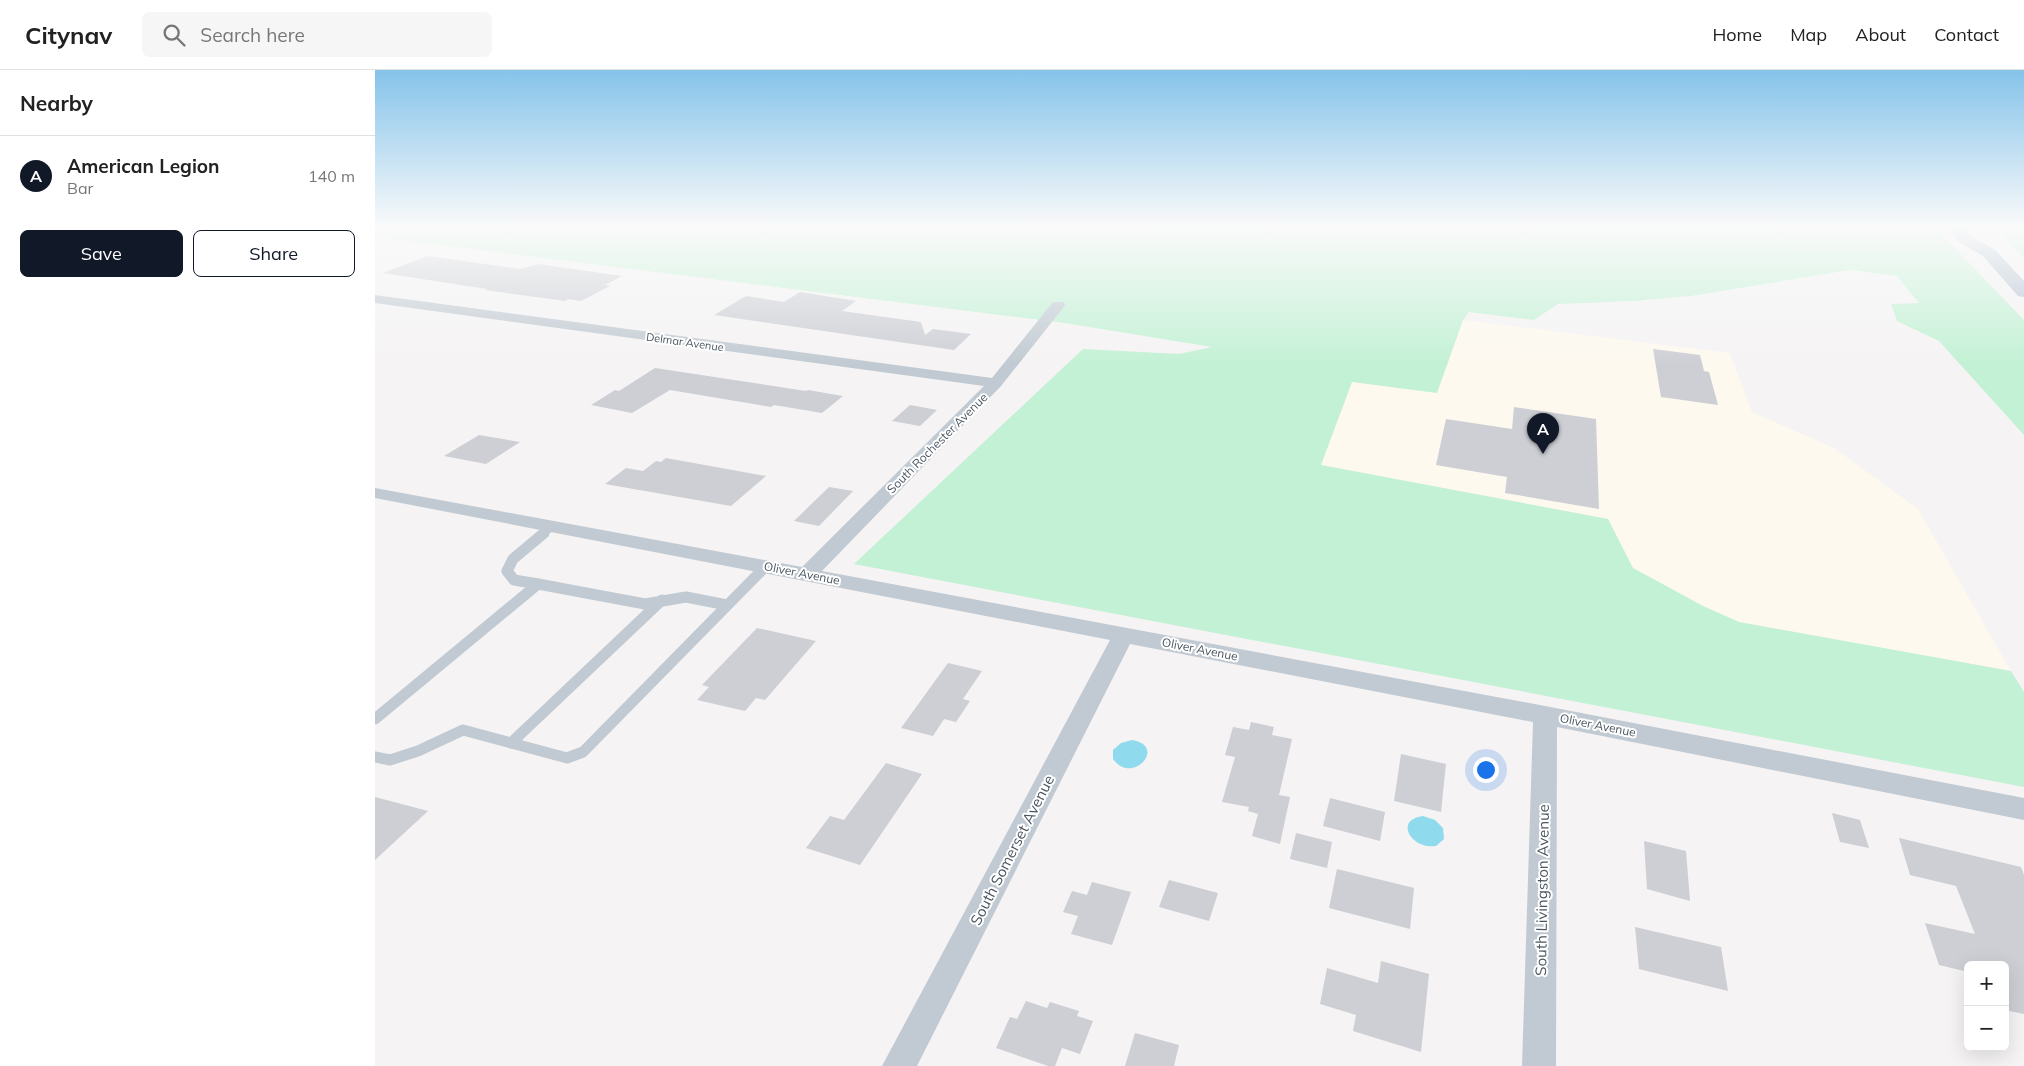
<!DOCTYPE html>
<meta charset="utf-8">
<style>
body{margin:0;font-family:Mulish,sans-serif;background:#f6f6f6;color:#222}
.controls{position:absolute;right:15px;bottom:15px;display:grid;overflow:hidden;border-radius:8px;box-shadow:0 5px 20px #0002}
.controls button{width:45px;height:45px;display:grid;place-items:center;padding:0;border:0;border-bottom:1px solid #e0e0e0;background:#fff;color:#222;font:25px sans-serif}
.you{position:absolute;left:1110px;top:699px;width:18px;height:18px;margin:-12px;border:4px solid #fff;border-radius:50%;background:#1a73e8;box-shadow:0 0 0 8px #1a73e833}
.badge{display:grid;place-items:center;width:32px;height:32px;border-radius:50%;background:#111827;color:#fff;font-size:16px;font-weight:700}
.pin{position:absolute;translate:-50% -41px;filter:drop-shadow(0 1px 2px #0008)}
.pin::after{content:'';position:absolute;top:26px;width:18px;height:15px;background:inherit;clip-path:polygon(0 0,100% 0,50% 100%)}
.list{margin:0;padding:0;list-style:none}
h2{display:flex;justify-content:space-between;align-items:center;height:65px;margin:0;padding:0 20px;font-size:21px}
h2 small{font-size:16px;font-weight:400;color:#767676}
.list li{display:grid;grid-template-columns:32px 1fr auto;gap:15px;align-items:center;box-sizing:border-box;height:80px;padding:0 20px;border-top:1px solid #e0e0e0}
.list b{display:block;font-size:19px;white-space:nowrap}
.list p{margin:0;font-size:16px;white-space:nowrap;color:#767676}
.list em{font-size:16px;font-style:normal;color:#767676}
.actions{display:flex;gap:10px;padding:15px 20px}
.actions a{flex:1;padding:11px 0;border:1px solid #111827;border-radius:8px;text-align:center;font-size:18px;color:#111827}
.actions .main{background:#111827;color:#fff}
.icon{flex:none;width:28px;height:28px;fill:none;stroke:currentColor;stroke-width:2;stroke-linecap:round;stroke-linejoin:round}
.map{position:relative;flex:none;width:1649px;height:996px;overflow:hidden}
header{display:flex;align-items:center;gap:30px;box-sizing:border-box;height:70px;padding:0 25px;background:#fff;border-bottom:1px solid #e0e0e0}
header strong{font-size:24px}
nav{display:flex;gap:28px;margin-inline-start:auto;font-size:18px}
.search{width:350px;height:45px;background:#f6f6f6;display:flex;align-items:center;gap:12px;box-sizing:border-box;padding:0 18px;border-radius:8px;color:#767676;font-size:19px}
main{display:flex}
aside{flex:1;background:#fff}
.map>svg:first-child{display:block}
.commercial{fill:#fdf9ef}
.green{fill:#c3f1d5}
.water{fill:#90daee}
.building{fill:#cdcfd5}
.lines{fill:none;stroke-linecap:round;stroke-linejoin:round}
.service-far1{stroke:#c1cad2;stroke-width:8}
.service{stroke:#c1cad2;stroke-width:11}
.minor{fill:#c1cad2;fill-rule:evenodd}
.primary{fill:#b3c2d1;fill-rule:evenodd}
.labels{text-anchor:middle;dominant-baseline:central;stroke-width:4;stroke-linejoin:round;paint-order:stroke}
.far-street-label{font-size:11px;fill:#4a5661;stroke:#fff}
.street-label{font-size:12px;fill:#4a5661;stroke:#fff}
.near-street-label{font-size:15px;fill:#4a5661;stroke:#fff}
</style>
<header>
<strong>Citynav</strong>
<div class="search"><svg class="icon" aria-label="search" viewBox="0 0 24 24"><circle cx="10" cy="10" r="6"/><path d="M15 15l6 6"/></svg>Search here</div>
<nav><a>Home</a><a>Map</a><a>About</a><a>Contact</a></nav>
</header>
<main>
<aside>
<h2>Nearby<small></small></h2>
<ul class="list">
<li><span class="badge">A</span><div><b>American Legion</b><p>Bar</p></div><em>140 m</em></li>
</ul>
<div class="actions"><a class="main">Save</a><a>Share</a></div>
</aside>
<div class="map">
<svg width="1649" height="996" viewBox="0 0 1649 996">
<rect width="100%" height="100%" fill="#f5f3f3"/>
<!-- commercial -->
<path class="commercial" d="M1088,250L1355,283L1377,342L1459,378L1543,439L1636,601L1364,552L1328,536L1258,498L1233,449L946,395L977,311L1062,323Z"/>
<!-- green -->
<g class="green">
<path d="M1051,155H1558L1649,250V365L1564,271L1522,251L1516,234L1544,233L1522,206L1475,200L1316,226L1258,231L1183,234L1159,250L1094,242L1088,250L1062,323L977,312L946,395L1233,449L1258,498L1328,536L1364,552L1636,601L1649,622V717L479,494L708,279L804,284L837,277L690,253L0,167V163Z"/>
<path d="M1618,155H1649V188Z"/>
</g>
<!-- water -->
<g class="water">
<path d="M757,670C793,676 757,716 738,689V680L746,673Z"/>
<path d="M1048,746L1060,750L1068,758L1069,769L1061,776C1037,780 1018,750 1048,746Z"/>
</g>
<!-- building -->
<g class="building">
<path d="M53,186L146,199L163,194L247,206L230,215L235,216L206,231L193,229L190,231L110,220L112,219L8,203Z"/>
<path d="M425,222L481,231L467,241L546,252L550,265L558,259L596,264L579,280L339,245L371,226L409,232Z"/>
<path d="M1278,279L1325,285L1329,301L1334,302L1343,335L1286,327Z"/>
<path d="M280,298L431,321L433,320L468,326L447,343L399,335L396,337L295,320L257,343L216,335L240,320L244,321Z"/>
<path d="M535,335L562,340L545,356L517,351Z"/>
<path d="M1139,337L1221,349L1224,439L1130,423L1132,407L1061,395L1071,349L1137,359Z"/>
<path d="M104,365L145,372L111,394L69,386Z"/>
<path d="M291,388L391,406L356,436L230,414L251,398L268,401L281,391L286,392Z"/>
<path d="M454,417L478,421L444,456L419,451Z"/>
<path d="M382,558L441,571L390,630L381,628L370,641L322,630L334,617L327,615Z"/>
<path d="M573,593L607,601L588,629L595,631L581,652L569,649L558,666L526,658Z"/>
<path d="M876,652L899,657L897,665L917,669L904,725L915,727L905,774L877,766L883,744L873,741L874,737L847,732L860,687L850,685L858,657L874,660Z"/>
<path d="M1026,684L1071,694L1066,742L1019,731Z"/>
<path d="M511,693L547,704L485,795L431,778L455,746L469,750Z"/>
<path d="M0,727L53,741L0,790Z"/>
<path d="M955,728L1010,742L1005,771L948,756Z"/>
<path d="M1457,743L1485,750L1494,778L1465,772Z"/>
<path d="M921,763L957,772L952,798L915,789Z"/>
<path d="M1524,768L1646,797L1649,805V944L1630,940V895H1593V902L1564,895L1550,853L1600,864L1581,816L1535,805Z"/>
<path d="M1269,771L1311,781L1315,831L1272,819Z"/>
<path d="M962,799L1039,818L1035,859L954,838Z"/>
<path d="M794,810L843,823L834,851L784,837Z"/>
<path d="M717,812L756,822L737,875L696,864L703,846L688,842L697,821L712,825Z"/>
<path d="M1260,857L1346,877L1353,921L1264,899Z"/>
<path d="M1006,891L1054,904L1046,982L978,961L981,945L945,934L952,898L1003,913Z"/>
<path d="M651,931L672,938L675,932L704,941L702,946L718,951L705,984L687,978L680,996H673L621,978L635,947L642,949Z"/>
<path d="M760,963L804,975L799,996H750Z"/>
</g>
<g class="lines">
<!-- service-far1 -->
<path class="service-far1" d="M168,464L177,456"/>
<!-- service -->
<g class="service">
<path d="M163,514L270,534L311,527L352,535"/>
<path d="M0,649L163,514L139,510L132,501L138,489L169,463"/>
<path d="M136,673L287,530"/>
<path d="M0,687L15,690L43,681L88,660L192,688L208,682L391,496"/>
</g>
<!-- minor -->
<path class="minor" d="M0,225L617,308L678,232H688L690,235L688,238L626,316L447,501L1170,636L1649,728V750L1182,657L1181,996H1147L1158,652L755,574L542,996H507L735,570L0,428V418L427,497L609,316L0,233Z"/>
<!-- primary -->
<path class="primary" d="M1569,155H1585L1596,166L1620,180L1649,211V227L1643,226L1608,186L1584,172Z"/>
</g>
<!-- sky -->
<linearGradient id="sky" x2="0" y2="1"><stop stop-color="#85c3ea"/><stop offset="0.53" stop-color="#fafafa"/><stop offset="1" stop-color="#fafafa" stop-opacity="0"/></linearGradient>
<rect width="1649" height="295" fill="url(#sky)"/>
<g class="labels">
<!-- far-street labels -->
<g class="far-street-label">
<text transform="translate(310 272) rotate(8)">Delmar Avenue</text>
</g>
<!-- street labels -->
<g class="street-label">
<text transform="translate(562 373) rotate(-45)">South Rochester Avenue</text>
<text transform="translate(427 503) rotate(11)">Oliver Avenue</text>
<text transform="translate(825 579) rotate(11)">Oliver Avenue</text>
<text transform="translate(1223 655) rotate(11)">Oliver Avenue</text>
</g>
<!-- near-street labels -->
<g class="near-street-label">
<text transform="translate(637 780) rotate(-63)">South Somerset Avenue</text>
<text transform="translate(1167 820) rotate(-89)">South Livingston Avenue</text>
</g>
</g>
</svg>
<div class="controls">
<button>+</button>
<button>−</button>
</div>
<div class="you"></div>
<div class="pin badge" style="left:1168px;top:384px">A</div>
</div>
</main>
